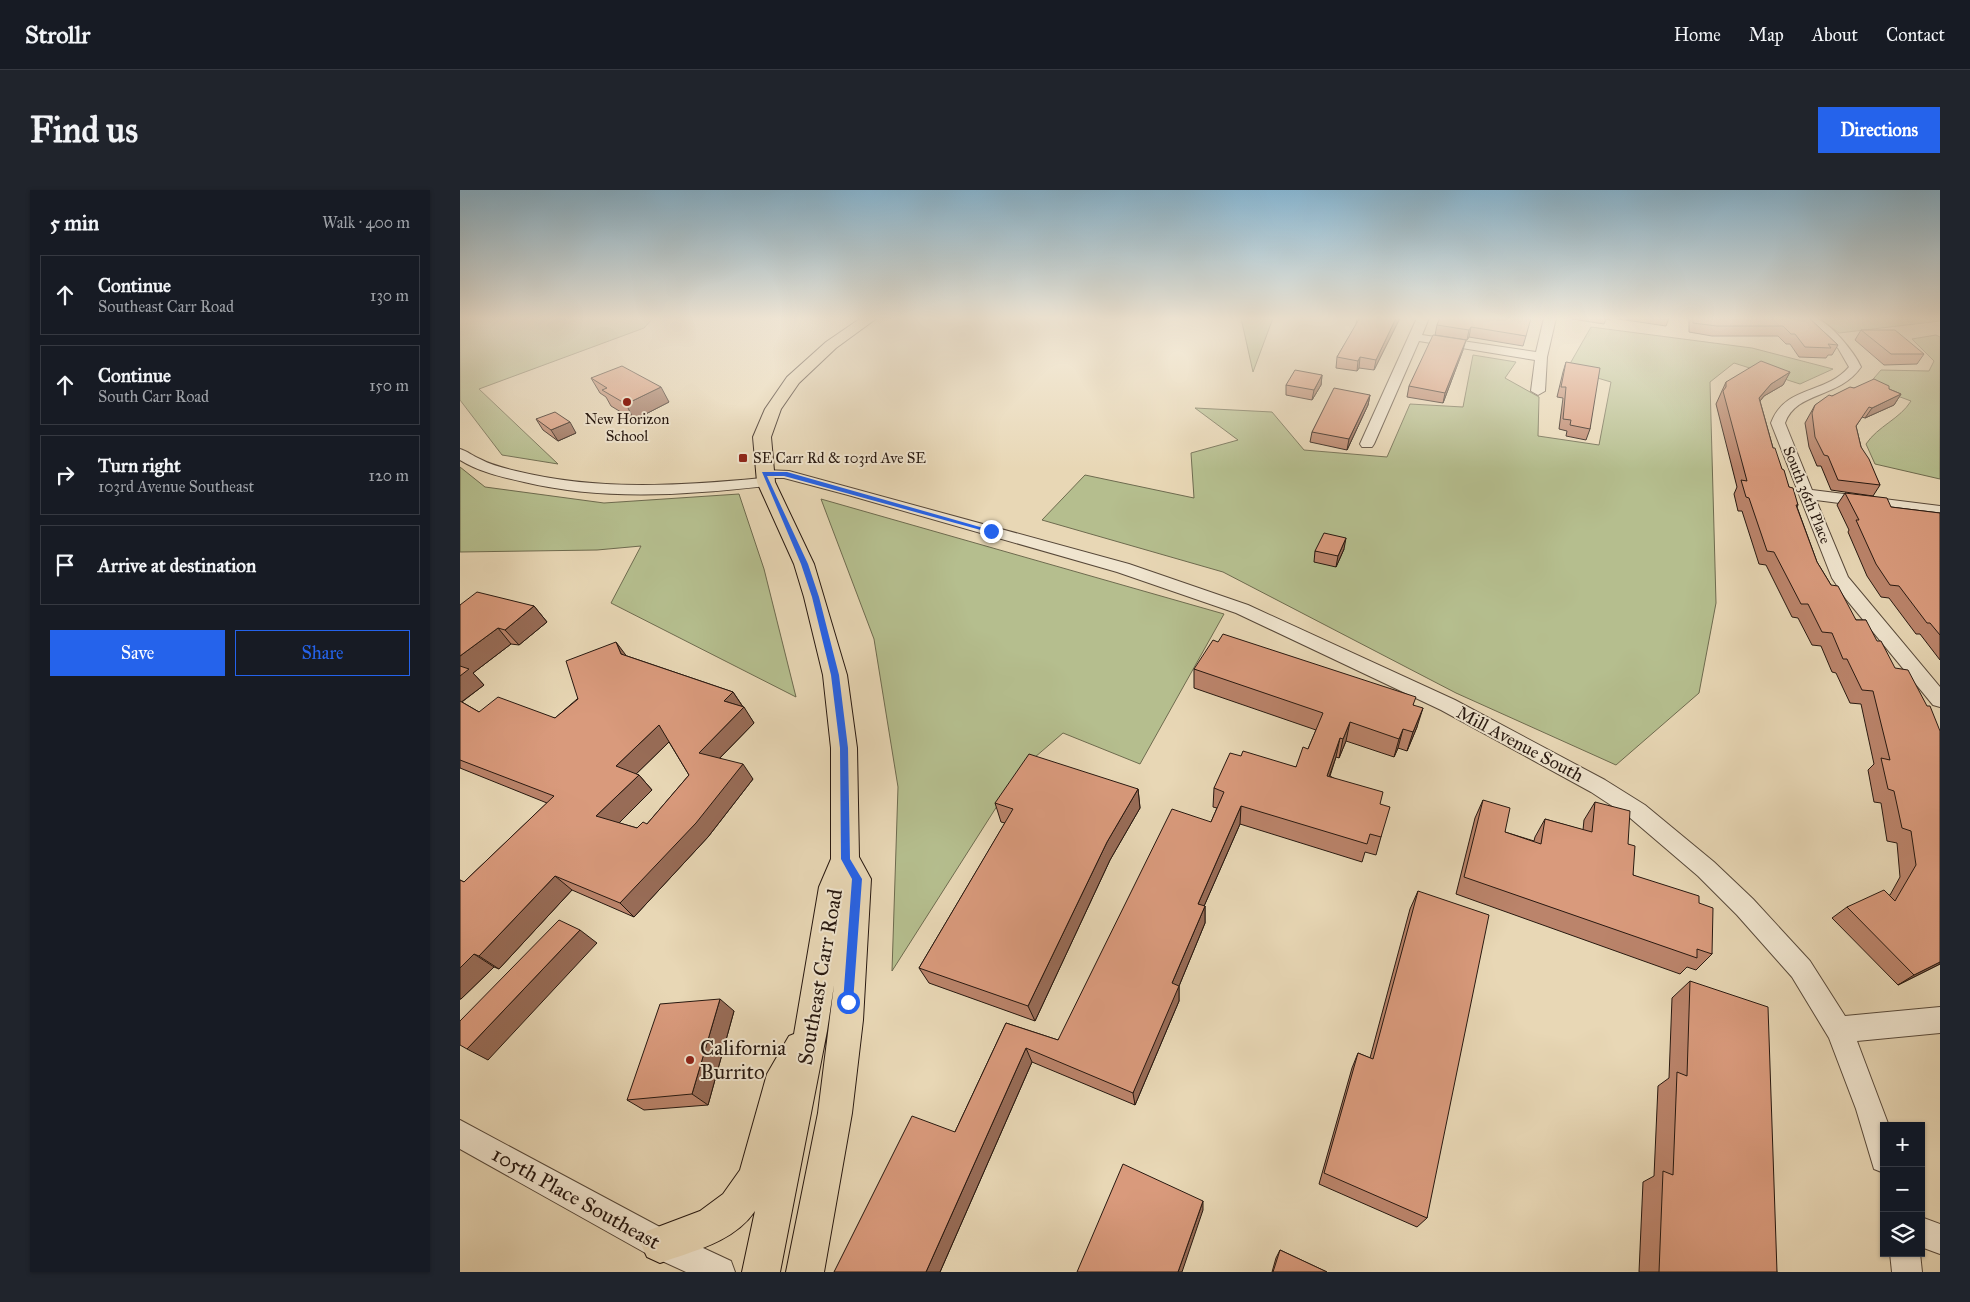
<!DOCTYPE html>
<meta charset="utf-8">
<style>
body{margin:0;font-family:"IM FELL Great Primer",serif;background:#20242c;color:#f1f3f6}
.controls{position:absolute;right:15px;bottom:15px;display:grid;overflow:hidden;border-radius:0px;box-shadow:0 1px 4px #0004}
.controls button{width:45px;height:45px;display:grid;place-items:center;padding:0;border:0;border-bottom:1px solid #363941;background:#171b24;color:#f1f3f6;font:25px sans-serif}
.stop{position:absolute;width:15px;height:15px;margin:-11px;border:4px solid #2563eb;border-radius:50%;background:#fff}
.stop.end{background:#2563eb;border-color:#fff;box-shadow:0 1px 5px #0008}
.list{margin:0;padding:0;list-style:none}
h2{display:flex;justify-content:space-between;align-items:center;height:65px;margin:0;padding:0 20px;font-size:21px}
h2 small{font-size:16px;font-weight:400;color:#9ea1a6}
.list li{display:grid;grid-template-columns:32px 1fr auto;gap:15px;align-items:center;box-sizing:border-box;height:80px;margin:0 10px 10px;padding:0 10px;border:1px solid #363941;border-radius:0px}
.list b{display:block;font-size:19px;white-space:nowrap}
.list p{margin:0;font-size:16px;white-space:nowrap;color:#9ea1a6}
.list em{font-size:16px;font-style:normal;color:#9ea1a6}
.actions{display:flex;gap:10px;padding:15px 20px}
.actions a{flex:1;padding:11px 0;border:1px solid #2563eb;border-radius:0px;text-align:center;font-size:18px;color:#2563eb}
.actions .main{background:#2563eb;color:#fff}
.icon{flex:none;width:28px;height:28px;fill:none;stroke:currentColor;stroke-width:2;stroke-linecap:round;stroke-linejoin:round}
.map{position:relative;flex:none;width:1480px;height:1082px;overflow:hidden;border-radius:0px}
header{display:flex;align-items:center;gap:30px;box-sizing:border-box;height:70px;padding:0 25px;background:#171b24;border-bottom:1px solid #363941}
header strong{font-size:24px}
nav{display:flex;gap:28px;margin-inline-start:auto;font-size:18px}
.intro{display:flex;align-items:center;justify-content:space-between;box-sizing:border-box;height:120px;padding:0 30px}
h1{margin:0;font-size:35px}
.button{padding:12px 22px;border-radius:0px;background:#2563eb;color:#fff;font-size:18px;font-weight:700}
main{display:flex;gap:30px;padding:0 30px}
aside{flex:1;background:#171b24;border-radius:0px;box-shadow:0 1px 4px #0004}
.map>svg:first-child{display:block}
.green{fill:#b5be8e;stroke:#6e6b4f}
.lines{fill:none;stroke-linecap:round;stroke-linejoin:round}
.minor-casing{stroke:#574839;stroke-width:2}
.major-casing{stroke:#271810;stroke-width:2}
.minor{fill:#f0e5cf;fill-rule:evenodd}
.major{fill:#e8d7b5;fill-rule:evenodd}
.wall{fill:#bb846b;stroke:#271810;fill-rule:evenodd}
.shaded-wall{fill:#986c57;stroke:#271810}
.building{fill:#d99a7c;stroke:#271810;fill-rule:evenodd}
.route{fill:#2563eb}
.poi-dot{fill:#8f2418;stroke:#f0e5cf;stroke-width:2}
.labels{text-anchor:middle;dominant-baseline:central;stroke-width:4;stroke-linejoin:round;paint-order:stroke}
.far-poi-label{font-size:15px;fill:#271810;stroke:#f0e5cf}
.far-street-label{font-size:15px;fill:#271810;stroke:#f0e5cf}
.street-label{font-size:18px;fill:#271810;stroke:#f0e5cf}
.near-street-label{font-size:21px;fill:#271810;stroke:#f0e5cf}
.near-poi-label{font-size:21px;fill:#271810;stroke:#f0e5cf;text-anchor:start}
</style>
<header>
<strong>Strollr</strong>
<nav><a>Home</a><a>Map</a><a>About</a><a>Contact</a></nav>
</header>
<div class="intro"><h1>Find us</h1><a class="button">Directions</a></div>
<main>
<aside>
<h2>5 min<small>Walk · 400 m</small></h2>
<ul class="list">
<li><svg class="icon" aria-label="ahead" viewBox="0 0 24 24"><path d="M12 20V5M6 11l6-6 6 6"/></svg><div><b>Continue</b><p>Southeast Carr Road</p></div><em>130 m</em></li>
<li><svg class="icon" aria-label="ahead" viewBox="0 0 24 24"><path d="M12 20V5M6 11l6-6 6 6"/></svg><div><b>Continue</b><p>South Carr Road</p></div><em>150 m</em></li>
<li><svg class="icon" aria-label="right" viewBox="0 0 24 24"><path d="M7 20v-9h11M14 6l5 5-5 5"/></svg><div><b>Turn right</b><p>103rd Avenue Southeast</p></div><em>120 m</em></li>
<li><svg class="icon" aria-label="arrive" viewBox="0 0 24 24"><path d="M6 21V4h12l-3 4 3 4H6"/></svg><div><b>Arrive at destination</b></div></li>
</ul>
<div class="actions"><a class="main">Save</a><a>Share</a></div>
</aside>
<div class="map">
<svg width="1480" height="1082" viewBox="0 0 1480 1082">
<rect width="100%" height="100%" fill="#e8d7b5"/>
<filter id="stains"><feTurbulence type="fractalNoise" baseFrequency=".004" numOctaves="4"/><feColorMatrix values="0 0 0 0 .2 0 0 0 0 .09 0 0 0 0 .02 0 0 0 .5 -.17"/></filter>
<radialGradient id="worn" r=".72"><stop offset=".6" stop-color="#630" stop-opacity="0"/><stop offset="1" stop-color="#630" stop-opacity=".3"/></radialGradient>
<!-- green -->
<g class="green">
<path d="M0,128H193L184,138L19,199L98,274L42,265L0,210Z"/>
<path d="M781,128H813L793,182Z"/>
<path d="M1359,128H1480V131L1379,143Z"/>
<path d="M1131,137L1292,158L1373,179L1340,194L1274,173L1250,192L1256,413L1239,503L1156,575L996,503L763,382L582,330L625,285L734,308L731,263L778,250L735,218L812,222L844,260L927,267L950,214L1003,217L1013,165L1056,172L1045,188L1079,207L1078,246L1139,255L1151,192L1107,179Z"/>
<path d="M1476,145L1480,147V289L1415,274L1406,254C1418,236 1440,229 1451,211L1408,195L1421,180L1469,181L1474,171L1452,149Z"/>
<path d="M0,277L25,297L144,313L279,304L304,379L336,507L151,413L181,356L137,360L0,362Z"/>
<path d="M361,309L764,424L680,574L603,543L560,580L432,781L438,597L414,449Z"/>
</g>
<g class="lines">
<defs>
<g id="minor">
<path d="M957,128H969L962,145L1076,162L1084,128H1096L1087,167L1085,201L1078,205L1071,201L1075,170L959,151L914,254L912,257H902L900,254Z"/>
<path d="M1343,128C1346,128 1352,127 1355,128C1370,132 1395,163 1401,177C1379,209 1336,201 1325,233L1352,300L1480,316V326L1356,310L1388,387L1480,497V517L1473,515L1386,409L1372,388L1311,233C1325,195 1365,205 1389,177L1378,158Z"/>
<path d="M0,259C7,261 13,266 20,269C31,275 44,278 56,281C137,301 219,296 302,288L297,284L304,280L329,281L669,374L788,415L995,510L1145,590L1185,615L1254,672L1293,709L1350,771L1385,826L1480,817V843L1397,851L1429,936H1424V983L1414,979L1396,919L1369,848L1332,787L1277,725L1238,686L1169,627L1131,602L981,520L776,423L657,382L388,305L324,288H310L313,292L306,296C225,305 144,311 64,292C42,287 19,282 0,270Z"/>
<path d="M0,930L211,1043L271,1071L275,1082H226L189,1065L0,959Z"/>
<path d="M1461,1027L1480,1034V1064L1461,1057Z"/>
<path d="M1430,1063H1460L1462,1082H1432Z"/>
</g>
<path id="major" d="M401,128H417L376,158L339,193L321,219L311,247L315,292L354,374L387,485L397,558L399,667L411,689L403,830L392,923L364,1082H326L358,923L374,795L367,841L320,1082H282L295,1021C274,1052 233,1061 200,1073L187,1067L181,1054L187,1041L240,1021L263,1004L280,980L307,884L329,846L334,844L359,697L371,669V558L363,485L344,407L334,374L297,292L293,247L305,219L327,187L366,152Z"/>
</defs>
<!-- minor casing -->
<use href="#minor" class="minor-casing"/>
<!-- major casing -->
<use href="#major" class="major-casing"/>
<!-- minor -->
<use href="#minor" class="minor"/>
<!-- major -->
<use href="#major" class="major"/>
</g>
<!-- wall -->
<g class="wall">
<path d="M897,128H940L914,180L899,178L897,181L876,178L877,167L896,135Z"/>
<path d="M980,128L1066,146L1063,156L1009,147L1007,150L975,145L977,135Z"/>
<path d="M1112,128H1151L1150,130L1146,129L1144,134L1112,129Z"/>
<path d="M1152,128H1209L1206,136Z"/>
<path d="M1229,128H1349L1378,155L1372,165H1368L1366,168L1339,167L1330,154H1326L1318,146H1252L1229,142Z"/>
<path d="M1401,140L1464,164L1457,174L1424,175L1395,150Z"/>
<path d="M1003,160L983,213L947,207L949,196Z"/>
<path d="M1106,172L1130,239L1126,250L1106,246L1107,241L1099,239L1103,208L1097,207L1103,182Z"/>
<path d="M1330,182L1323,195L1304,206L1300,211L1313,258L1329,297L1338,315L1337,317L1357,372L1371,395L1396,430H1406L1480,774L1438,795L1372,728L1387,717L1430,705L1440,687L1437,653L1427,651L1421,613L1414,612L1408,580L1414,574L1401,514L1390,513L1376,483L1372,482L1361,456L1352,455L1338,428L1332,427L1306,375L1299,374L1282,321H1278L1274,304L1277,297L1256,214L1266,192Z"/>
<path d="M862,185L861,195L852,210L826,205V195Z"/>
<path d="M131,188L209,212L174,230L151,216L146,207L140,203Z"/>
<path d="M1394,198L1429,199L1441,204L1434,215L1405,228L1402,227L1396,236L1401,257L1420,295L1413,306L1371,300L1361,276H1357L1349,257L1345,233L1355,215L1372,206Z"/>
<path d="M910,205L908,215L887,260L850,252L852,242Z"/>
<path d="M76,229L116,243L98,251L83,240Z"/>
<path d="M1385,303L1431,317L1480,323V470L1460,444H1456L1429,408L1421,407L1407,386L1388,342L1389,340L1377,315Z"/>
<path d="M884,359L876,377L854,372L855,361Z"/>
<path d="M0,415L74,416L87,432L59,455L51,454L13,483L24,495L2,512L19,522L95,528L167,466L273,502L294,533L260,568L293,589L248,647L174,727L112,700L39,779L34,777L1,809H0V690L4,692L87,613L0,578ZM209,552L229,585L187,634L177,638L159,633L192,600L179,585L176,584Z"/>
<path d="M734,479L954,515L957,537L947,561L938,558L934,567L886,551L879,568L876,567L870,586L920,614L921,647L916,665L905,662L902,672L780,634L744,716H745V733L719,796V811L675,915L572,872L480,1082H374L495,942L546,833L598,850L751,632L757,618L753,617L754,598L781,566L836,577L848,559L856,540L734,498Z"/>
<path d="M678,599L680,618L650,670L575,831L469,793L459,778L545,633L541,632L535,613Z"/>
<path d="M1023,610L1045,642L1074,651L1075,647L1085,629L1123,640L1124,630L1135,612L1168,654L1173,685L1239,713L1252,764L1236,780L1227,777L1220,784L996,704L1015,628Z"/>
<path d="M958,701L967,1028L957,1037L859,994L892,878L898,863L910,868L950,719Z"/>
<path d="M1230,791L1317,1082H1179L1183,992L1194,986L1198,896L1209,888L1212,808Z"/>
<path d="M274,821L248,915L184,920L167,910Z"/>
<path d="M820,1060L867,1082H812L816,1068Z"/>
</g>
<!-- shaded-wall -->
<g class="shaded-wall">
<path d="M936,128H940L914,180L916,170Z"/>
<path d="M1011,137L1009,147L1007,150L1009,140Z"/>
<path d="M1006,150L1003,160L983,213L985,203Z"/>
<path d="M900,167L899,178L897,181L898,171Z"/>
<path d="M1330,182L1323,195L1304,206L1292,221L1299,208L1311,194Z"/>
<path d="M862,185L861,195L852,210L854,200Z"/>
<path d="M201,197L209,212L174,230L166,214Z"/>
<path d="M1441,204L1434,215L1405,228L1412,218Z"/>
<path d="M910,205L908,215L887,260L889,249Z"/>
<path d="M110,232L116,243L98,251L91,240Z"/>
<path d="M886,348L884,359L876,377L878,366Z"/>
<path d="M74,416L87,432L59,455L45,440Z"/>
<path d="M38,438L51,454L13,483L24,495L0,513V466Z"/>
<path d="M156,452L168,468L161,464Z"/>
<path d="M273,502L283,517L264,511Z"/>
<path d="M284,517L294,533L250,578L239,563Z"/>
<path d="M963,518L957,537L947,561L953,542Z"/>
<path d="M890,532L886,551L879,568L883,549Z"/>
<path d="M199,535L211,550L169,591L156,576Z"/>
<path d="M943,539L938,558L934,567L939,549Z"/>
<path d="M880,548L876,567L863,604L867,586Z"/>
<path d="M283,574L293,589L248,647L174,727L160,713Z"/>
<path d="M179,585L192,600L151,641L136,626Z"/>
<path d="M678,599L680,618L650,670L575,831L568,816L647,652Z"/>
<path d="M781,616L780,634L738,730V714Z"/>
<path d="M95,686L112,700L39,779L19,766Z"/>
<path d="M745,716V733L719,796V811L675,915L673,903L712,793Z"/>
<path d="M120,740L137,753L28,870L7,859Z"/>
<path d="M14,764L34,777L1,809H0V778Z"/>
<path d="M1480,772V774L1438,795L1454,785Z"/>
<path d="M260,809L274,821L248,915L232,904Z"/>
<path d="M566,858L572,872L480,1082H466Z"/>
<path d="M743,1011V1020L722,1082H718Z"/>
</g>
<!-- building -->
<g class="building">
<path d="M897,128H936L916,170L900,167L898,171L877,167L899,129H897Z"/>
<path d="M980,128H1071L1066,146L1011,137L1009,140L977,135Z"/>
<path d="M1233,128H1349L1378,155L1368,154L1371,158L1345,157L1335,144H1331L1323,136H1257L1233,133Z"/>
<path d="M1401,140H1435L1464,164H1431Z"/>
<path d="M973,145L1006,150L985,203L949,196Z"/>
<path d="M1301,171L1330,182L1311,194L1299,208L1313,258H1315L1322,279L1324,280L1329,297L1333,298L1338,315H1336L1357,372L1371,395L1378,396L1396,430H1406L1417,451H1421L1435,478L1448,480L1467,516H1470L1480,541V772L1454,785L1387,717L1424,700L1435,711L1456,675L1451,641L1442,638L1434,601L1428,599L1421,568L1430,570L1413,501L1402,500L1387,469H1383L1372,443L1362,442L1348,414H1341L1314,362L1307,361L1289,308L1286,307L1281,290L1287,291L1263,201L1266,197V192Z"/>
<path d="M1106,172L1140,178L1130,239L1110,235L1111,230L1103,229L1106,197H1101Z"/>
<path d="M162,176L201,197L166,214L142,200L147,198L131,188Z"/>
<path d="M835,180L862,185L854,200L826,195Z"/>
<path d="M1414,189L1429,196V199L1441,204L1412,218L1409,217L1396,236L1401,257L1409,269L1420,295L1378,290L1368,266L1364,265L1355,247L1352,223L1355,215L1369,205L1372,206L1390,197L1394,198Z"/>
<path d="M874,198L910,205L889,249L852,242Z"/>
<path d="M95,222L110,232L91,240L76,229Z"/>
<path d="M1385,303L1427,308L1431,317L1480,323V445L1470,433H1467L1439,396L1430,395L1416,374L1396,330H1399Z"/>
<path d="M864,343L886,348L878,366L855,361Z"/>
<path d="M17,402L74,416L45,440L38,438L0,466V415Z"/>
<path d="M763,444L956,507L953,515L963,518L953,542L943,539L939,549L890,532L883,549L880,548L867,586L923,602L920,614L930,617L921,647L910,644L907,654L781,616L738,714L745,716L712,793L719,796L673,903L566,858L466,1082H374L452,926L495,942L546,833L598,850L712,619L751,632L764,602L754,598L770,563L781,566L783,561L836,577L843,557L848,559L863,523L734,479L753,450L758,452Z"/>
<path d="M156,452L161,464L273,502L264,511L284,517L239,563L283,574L236,633L160,713L95,686L19,766L14,764L0,778V690L4,692L94,606L0,570V511L19,522L38,507L95,528L118,509L106,471ZM199,535L229,585L187,634L183,632L177,638L136,626L179,585L156,576Z"/>
<path d="M0,476L9,479L0,486Z"/>
<path d="M569,564L678,599L647,652L568,816L459,778L553,619L535,613Z"/>
<path d="M1023,610L1050,618L1045,642L1081,654L1085,629L1132,642L1135,612L1170,621L1168,654L1175,656L1173,685L1239,706V713L1253,718L1252,764L1237,759V768L1004,687Z"/>
<path d="M958,701L1029,725L967,1028L864,983L898,863L913,869Z"/>
<path d="M99,730L120,740L7,859L0,855V831Z"/>
<path d="M1230,791L1308,817L1317,1082H1199L1203,981L1213,985L1217,882L1227,886Z"/>
<path d="M260,809L232,904L167,910L200,814Z"/>
<path d="M663,974L743,1011L718,1082H617Z"/>
<path d="M820,1060L867,1082H813Z"/>
</g>
<!-- sky -->
<linearGradient id="sky" x2="0" y2="1"><stop stop-color="#87b6d2"/><stop offset="0.46" stop-color="#f5edde"/><stop offset="1" stop-color="#f5edde" stop-opacity="0"/></linearGradient>
<rect width="1480" height="279" fill="url(#sky)"/>
<!-- route -->
<path class="route" d="M302,282H327L534,341L528,342L324,286H307L348,374L359,407L379,485L388,558L390,669L402,689L393,812L388,817L383,812L392,689L381,669L380,558L371,485L352,407L341,374Z"/>
<!-- markers -->
<g class="poi-dot">
<circle cx="167" cy="212" r="5"/>
<rect x="278" y="263" width="10" height="10" rx="2.5"/>
<circle cx="230" cy="870" r="5"/>
</g>
<g class="labels">
<!-- far-poi labels -->
<g class="far-poi-label">
<text x="167" y="229">New Horizon<tspan x="167" dy="17">School</tspan></text>
<text x="293" y="268" text-anchor="start">SE Carr Rd &amp; 103rd Ave SE</text>
</g>
<!-- far-street labels -->
<g class="far-street-label">
<text transform="translate(1347 305) rotate(68)">South 36th Place</text>
</g>
<!-- street labels -->
<g class="street-label">
<text transform="translate(1060 554) rotate(28)">Mill Avenue South</text>
</g>
<!-- near-street labels -->
<g class="near-street-label">
<text transform="translate(360 787) rotate(-80)">Southeast Carr Road</text>
<text transform="translate(116 1008) rotate(29)">105th Place Southeast</text>
</g>
<!-- near-poi labels -->
<g class="near-poi-label">
<text x="240" y="858">California<tspan x="240" dy="24">Burrito</tspan></text>
</g>
</g>
<rect width="100%" height="100%" filter="url(#stains)"/>
<rect width="100%" height="100%" fill="url(#worn)"/>
</svg>
<div class="controls">
<button>+</button>
<button>−</button>
<button><svg class="icon" aria-label="layers" viewBox="0 0 24 24"><path d="M12 4l9 5-9 5-9-5zM3 14l9 5 9-5"/></svg></button>
</div>
<div class="stop" style="left:388px;top:812px"></div>
<div class="stop end" style="left:531px;top:341px"></div>
</div>
</main>
